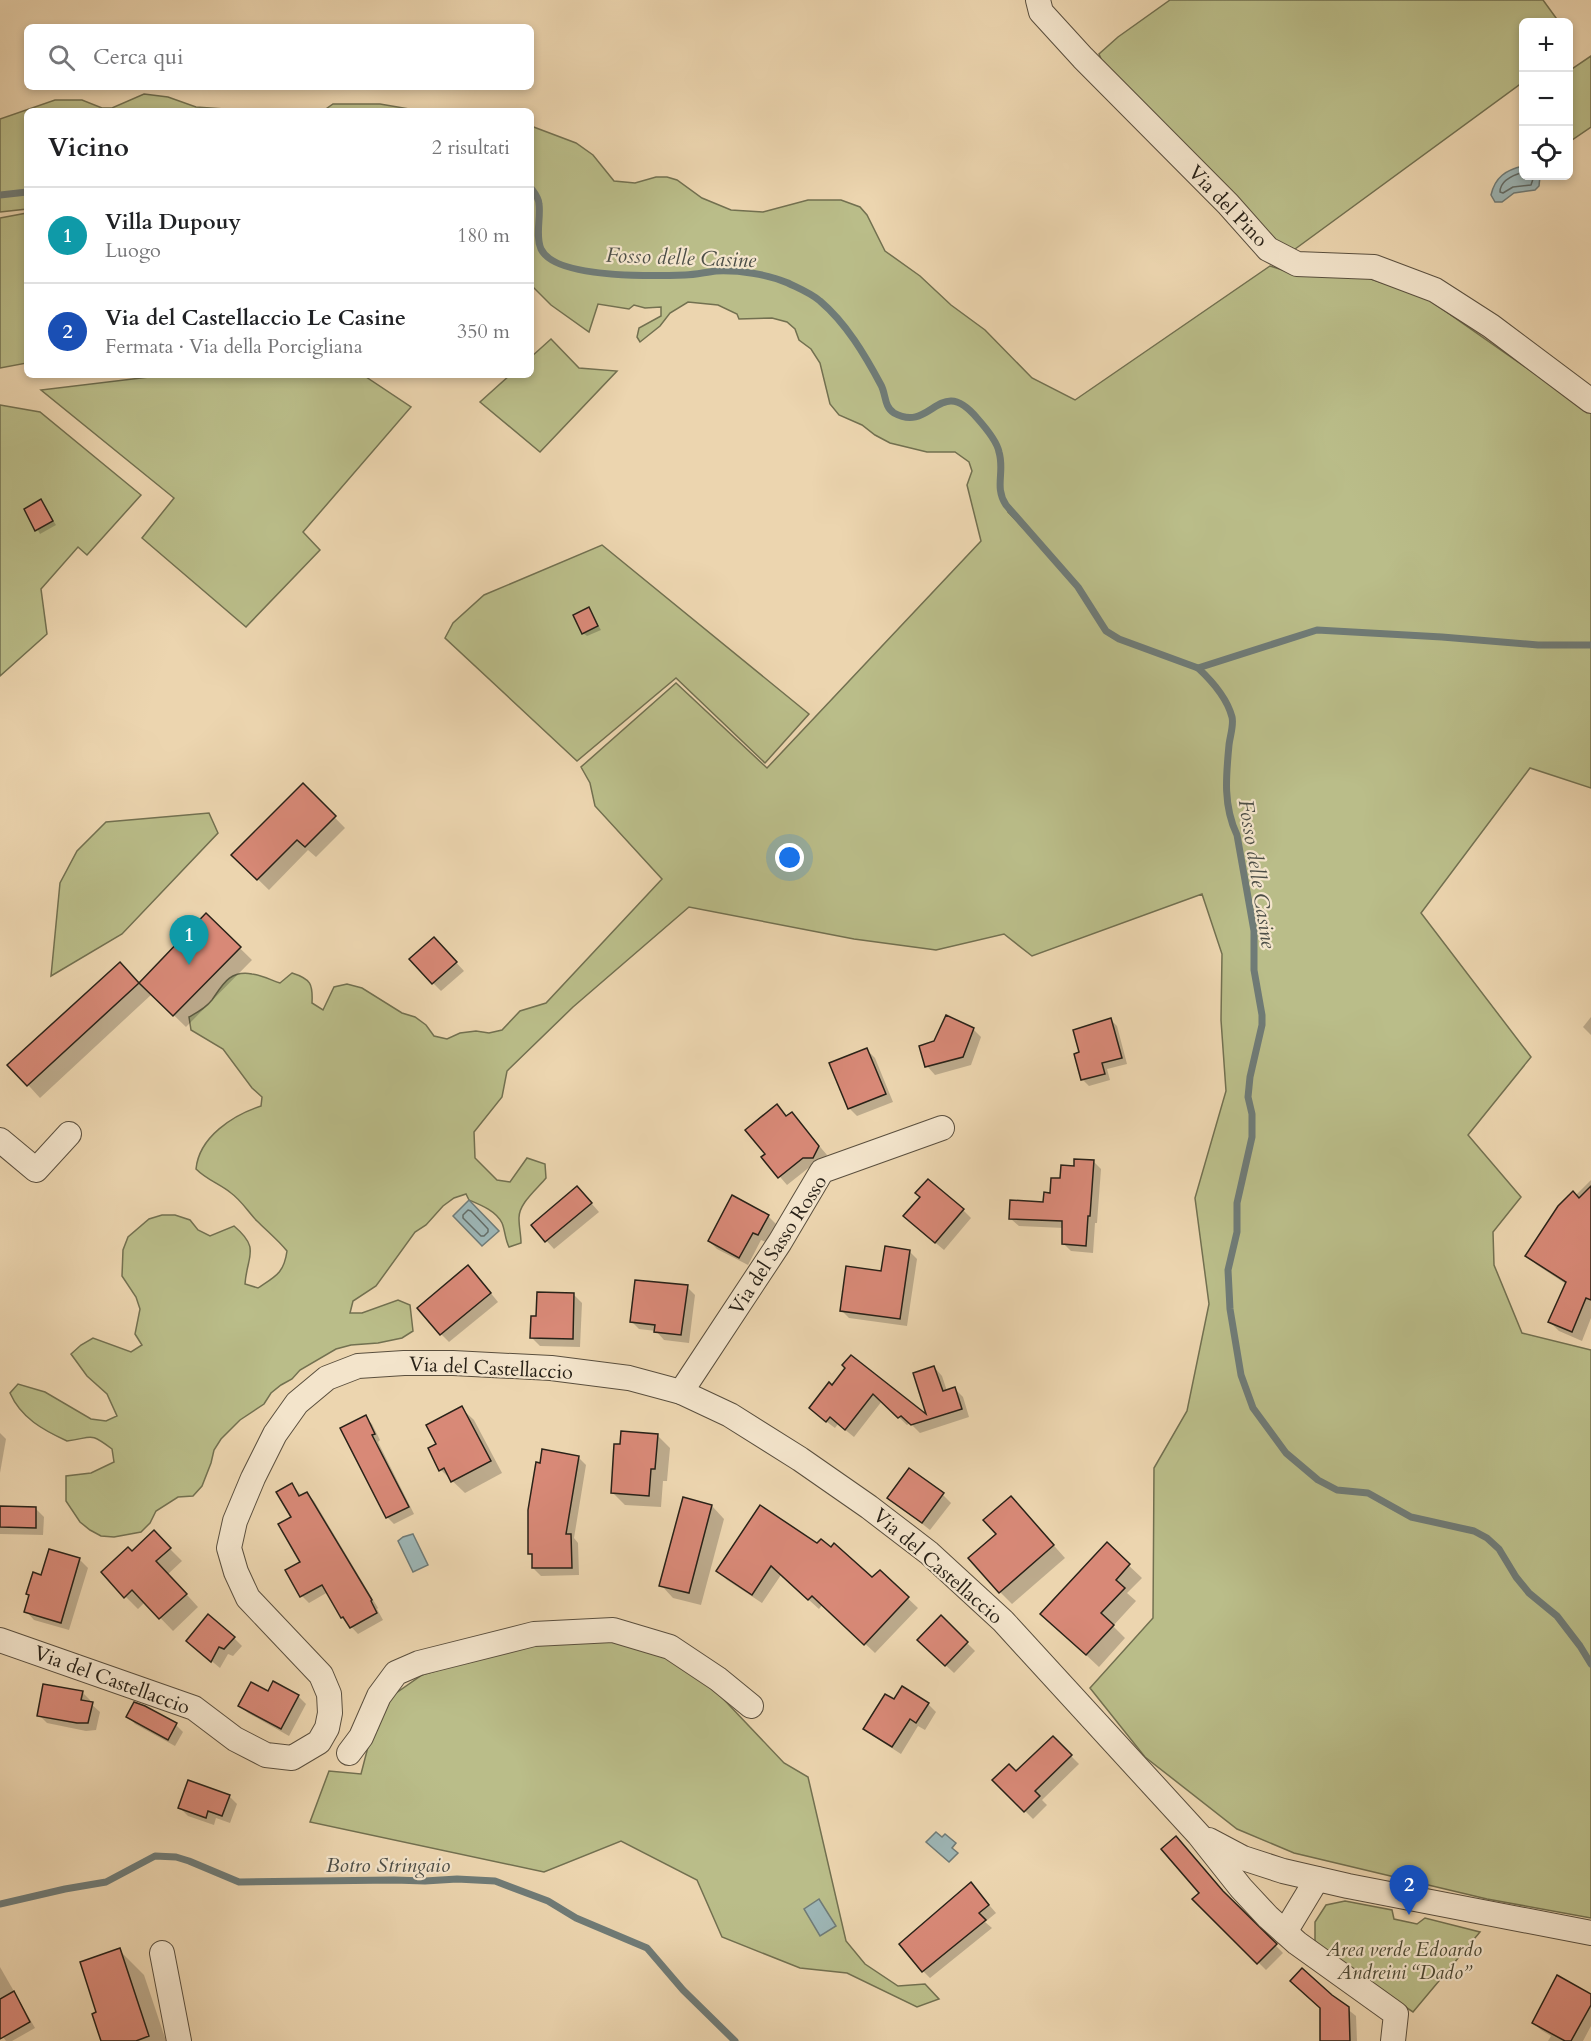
<!DOCTYPE html>
<html lang="it">
<meta charset="utf-8">
<style>
body{margin:0;font-family:Cardo,serif;background:#f6f6f6;color:#202124}
.controls{position:absolute;right:18px;top:18px;display:grid;overflow:hidden;border-radius:9px;box-shadow:0 3px 9px #0003}
.controls button{width:54px;height:54px;display:grid;place-items:center;padding:0;border:0;border-bottom:2px solid #e0e0e0;background:#fff;color:#202124;font:30px sans-serif}
.you{position:absolute;left:790px;top:858px;width:21px;height:21px;margin:-15px;border:4px solid #fff;border-radius:50%;background:#1a73e8;box-shadow:0 0 0 9px #1a73e833}
.badge{display:grid;place-items:center;width:39px;height:39px;border-radius:50%;background:#8f2418;color:#fff;font-size:20px;font-weight:700}
.pin{position:absolute;translate:-50% -50px;filter:drop-shadow(0 2px 3px #0008)}
.pin::after{content:'';position:absolute;top:32px;width:21px;height:18px;background:inherit;clip-path:polygon(0 0,100% 0,50% 100%)}
.list{margin:0;padding:0;list-style:none}
h2{display:flex;justify-content:space-between;align-items:center;height:78px;margin:0;padding:0 24px;font-size:26px}
h2 small{font-size:20px;font-weight:400;color:#757577}
.list li{display:grid;grid-template-columns:39px 1fr auto;gap:18px;align-items:center;box-sizing:border-box;height:96px;padding:0 24px;border-top:2px solid #e0e0e0}
.list b{display:block;font-size:22px;white-space:nowrap}
.list p{margin:0;font-size:20px;white-space:nowrap;color:#757577}
.list em{font-size:20px;font-style:normal;color:#757577}
.icon{flex:none;width:33px;height:33px;fill:none;stroke:currentColor;stroke-width:2;stroke-linecap:round;stroke-linejoin:round}
.map{position:relative;flex:none;width:1591px;height:2041px;overflow:hidden}
.search{position:absolute;background:#fff;box-shadow:0 3px 9px #0003;left:24px;top:24px;width:510px;height:66px;display:flex;align-items:center;gap:15px;box-sizing:border-box;padding:0 21px;border-radius:9px;color:#757577;font-size:22px}
.panel{position:absolute;background:#fff;box-shadow:0 3px 9px #0003;left:24px;top:108px;width:510px;height:270px;border-radius:9px}
.map>svg:first-child{display:block}
.green{fill:#babd89;stroke:#727050;stroke-width:1.5;fill-rule:evenodd}
.water{fill:#9db6b6;stroke:#6f7b77;stroke-width:1.5}
.shadow{fill:#0003}
.lines{fill:none;stroke-linecap:round;stroke-linejoin:round}
.shore{stroke:#636c67;stroke-width:1.5}
.stream{stroke:#6f7b77;stroke-width:7}
.building{fill:#d88977;stroke:#292218;stroke-width:1.5}
.minor-casing{stroke:#5a4f3e;stroke-width:26}
.minor{stroke:#f3e4cb;stroke-width:24}
.labels{text-anchor:middle;dominant-baseline:central;stroke-width:4.5;stroke-linejoin:round;paint-order:stroke}
.street-label{font-size:20px;fill:#292218;stroke:#f3e4cb}
.park-label{font-size:20px;font-style:italic;fill:#4d4934;stroke:#f3e4cb}
.water-label{font-size:21px;font-style:italic;fill:#4c4e47;stroke:#f3e4cb}
</style>
<div class="map">
<svg width="1591" height="2041" viewBox="0 0 1591 2041">
<rect width="100%" height="100%" fill="#ecd5af"/>
<filter id="stains"><feTurbulence type="fractalNoise" baseFrequency=".00333" numOctaves="4"/><feColorMatrix values="0 0 0 0 .2 0 0 0 0 .09 0 0 0 0 .02 0 0 0 .5 -.17"/></filter>
<radialGradient id="worn" r=".72"><stop offset=".6" stop-color="#630" stop-opacity="0"/><stop offset="1" stop-color="#630" stop-opacity=".3"/></radialGradient>
<!-- green -->
<g class="green">
<path d="M1170,0H1543L1559,22H1524L1523,82L1291,252L1277,247L1104,66L1099,54L1118,37Z"/>
<path d="M1591,56V127L1569,142V71Z"/>
<path d="M144,94L168,97L196,107L254,111H27V209L0,212V119L55,100H82L102,108H112Z"/>
<path d="M333,104H380L421,111H323Z"/>
<path d="M531,126L576,143L593,155L614,181L635,183L656,177H667L677,180L702,198L731,210L763,212L808,200H841L860,207L867,215L885,251L920,276L951,305L985,330L1032,378L1075,400L1270,266L1295,274L1353,273L1425,297L1591,413V788L1530,768L1421,913L1531,1057L1468,1135L1521,1197L1493,1232L1494,1265L1522,1333L1591,1350V1918L1487,1899L1294,1853L1237,1829L1145,1757L1090,1688L1153,1618L1154,1468L1187,1411L1209,1304L1195,1198L1226,1091L1221,1020L1222,954L1202,894L1032,956L1004,934L936,950L854,939L689,907L573,1007L507,1071L502,1097L474,1132L475,1158L497,1180L510,1182L527,1158L545,1164L546,1178C537,1189 518,1204 519,1219C519,1227 521,1235 521,1243L509,1247C505,1239 505,1230 502,1223C496,1211 481,1205 469,1200L466,1194L454,1198L443,1206L426,1225L415,1232L376,1286L353,1301L350,1313H362L398,1300L410,1305L413,1331L402,1338L378,1343L351,1345L336,1349L300,1370L292,1379L281,1385L271,1393L264,1404L240,1420L221,1439L214,1450L211,1463L202,1486L193,1496L178,1497L156,1511L150,1523L141,1532L114,1537L101,1536L90,1530L80,1522L66,1501V1476L91,1473L114,1462L112,1449C88,1431 93,1438 67,1441C43,1430 21,1418 10,1393L18,1384L45,1392L91,1419L106,1421L117,1416L107,1394L87,1376L71,1354L81,1345L93,1338L131,1352L142,1345L135,1334L140,1309L136,1297L122,1276L123,1250L128,1237L149,1219L162,1215H175L190,1220L198,1230L210,1236L234,1226C261,1249 247,1255 245,1284L258,1288C276,1276 284,1273 287,1251C278,1240 267,1231 257,1221C248,1212 242,1201 231,1193C220,1184 207,1180 196,1169C199,1137 233,1115 261,1106L262,1097L252,1088L223,1049L191,1030L189,1017C198,1012 206,1008 212,1000C223,984 230,970 252,974C261,975 271,980 280,983L292,973C311,979 313,984 312,1003L323,1010L334,987L347,984L362,988L402,1013L415,1017L426,1025L434,1036L447,1039L460,1033L476,1031L489,1033L502,1030L520,1011L546,1003L662,879L595,806L590,783L581,767L676,683L767,768L981,541L967,485L972,471L969,462L955,452H927L890,443L875,435L862,425L839,415L830,404L820,363L811,349L799,340L795,329L787,322L772,318L739,319L737,314L718,305L688,302L670,313L660,326L640,342L637,337L639,328L661,316V307L645,308L634,305L629,309L598,304L589,332L551,305L531,285ZM1002,497L1067,573V574L1008,512Z"/>
<path d="M27,213V363L0,368V218Z"/>
<path d="M551,339L579,368L617,371L540,452L480,402L510,375H531V357Z"/>
<path d="M166,375H363L411,407L303,532L320,550L246,627L142,538L174,498L41,390Z"/>
<path d="M0,405L40,412L141,495L87,555L78,547L41,589L47,634L0,676Z"/>
<path d="M602,545L809,714L765,763L676,678L577,761L445,638L453,623L484,595Z"/>
<path d="M209,813L218,833L122,934L51,976L60,883L77,851L106,822Z"/>
<path d="M610,1641L667,1656L712,1687L784,1763L808,1777L846,1941L865,1964L898,1986L925,1984L939,1999L917,2007L847,1973L800,1968L722,1937L697,1880L621,1841L544,1872L310,1822L329,1771L361,1774L369,1743L389,1698L422,1675L526,1644Z"/>
<path d="M1345,1901L1392,1910L1394,1919L1417,1924L1425,1918L1480,1932L1413,2012L1327,1955L1315,1941V1922L1326,1905Z"/>
</g>
<!-- water -->
<g class="water">
<path d="M1523,166L1524,176H1540L1539,186L1535,190L1514,193L1502,202H1495L1491,195C1495,177 1506,170 1523,166Z"/>
<path d="M469,1200L499,1231L482,1246L453,1216Z"/>
<path d="M413,1534L428,1565L413,1572L398,1541L403,1537Z"/>
<path d="M936,1832L942,1837L945,1834L956,1843L952,1848L958,1853L949,1862L926,1842Z"/>
<path d="M819,1899L836,1926L820,1936L804,1909Z"/>
</g>
<!-- shadow -->
<g class="shadow">
<path d="M41,501L56,525L40,534L26,509Z"/>
<path d="M589,609L601,630L587,636L583,633Z"/>
<path d="M303,785L345,828L316,857L308,850L269,890L233,855Z"/>
<path d="M206,915L252,960L186,1027L152,994L40,1098L10,1065L132,977L139,984Z"/>
<path d="M442,947L464,971L441,991L433,983Z"/>
<path d="M1591,1017V1035L1583,1027Z"/>
<path d="M1111,1020L1117,1026L1127,1064L1107,1069L1110,1080L1089,1086L1083,1080L1076,1055L1081,1053Z"/>
<path d="M973,1029L981,1037L971,1065L935,1075L927,1066Z"/>
<path d="M867,1050L875,1058L893,1102L857,1116L849,1108Z"/>
<path d="M792,1114L827,1155L821,1165L811,1166L787,1185L763,1157L767,1154L787,1118Z"/>
<path d="M1093,1161L1101,1169L1097,1223H1095L1093,1253L1071,1251L1064,1244V1228L1019,1226L1011,1219L1044,1204L1061,1180Z"/>
<path d="M1591,1180V1318L1582,1341L1559,1331L1550,1322L1566,1284L1537,1265L1527,1256L1575,1196Z"/>
<path d="M585,1196L599,1212L554,1249L533,1226Z"/>
<path d="M963,1210L971,1218L944,1250L913,1224Z"/>
<path d="M768,1216L776,1224L766,1242L761,1240L748,1265L717,1249L709,1241Z"/>
<path d="M909,1251L917,1259L907,1326L849,1318L841,1310Z"/>
<path d="M476,1275L498,1302L449,1342L441,1334Z"/>
<path d="M687,1287L695,1295L689,1343L664,1340L656,1331L639,1329L631,1321Z"/>
<path d="M574,1295L582,1303L580,1347L540,1346L532,1338Z"/>
<path d="M934,1367L942,1376L947,1391L955,1389L963,1397L969,1417L920,1433L910,1423L907,1425L882,1401L854,1437L838,1424L835,1428L819,1416L832,1387L847,1368L929,1418Z"/>
<path d="M461,1408L474,1420L502,1473L465,1493L441,1470L438,1444Z"/>
<path d="M365,1417L372,1424L380,1440L378,1442L414,1514L394,1524L388,1518L342,1429Z"/>
<path d="M0,1433L6,1439L0,1473Z"/>
<path d="M657,1435L670,1448L667,1481H663L661,1507L625,1505L612,1492Z"/>
<path d="M578,1457L586,1465L574,1538L578,1543L579,1575L541,1576L533,1568V1557L530,1553Z"/>
<path d="M292,1485L302,1496L307,1494L314,1501L378,1608L377,1609L383,1620L358,1634L342,1617L328,1592L309,1603L302,1596L287,1571L302,1563L293,1517Z"/>
<path d="M943,1495L951,1503L930,1530L889,1498Z"/>
<path d="M712,1506L724,1519L701,1605L673,1598L661,1585Z"/>
<path d="M761,1507L872,1579L880,1572L918,1608L875,1653L823,1604L819,1609L781,1575L762,1603L727,1580L718,1571Z"/>
<path d="M0,1508L36,1509L44,1517L43,1535L0,1534Z"/>
<path d="M1023,1511L1065,1558L1012,1604L1000,1592Z"/>
<path d="M166,1545L182,1561L168,1574L198,1607L173,1631L145,1602L138,1609L125,1596L132,1552Z"/>
<path d="M1107,1545L1142,1578L1127,1593L1136,1601L1113,1626L1125,1638L1099,1667L1055,1626Z"/>
<path d="M50,1551L80,1560L88,1568L69,1630L34,1620L26,1611L42,1576Z"/>
<path d="M941,1617L975,1651L954,1673L919,1640Z"/>
<path d="M234,1638L242,1646L233,1656L228,1654L220,1668L196,1648Z"/>
<path d="M82,1692L90,1700V1703L100,1712L96,1730L86,1731L47,1723L39,1715Z"/>
<path d="M298,1696L306,1704L289,1736L248,1713L240,1705Z"/>
<path d="M894,1702L928,1704L936,1712L925,1730L918,1726L901,1754L873,1736L865,1728Z"/>
<path d="M128,1716L176,1725L183,1732L175,1746L135,1724Z"/>
<path d="M1053,1738L1079,1764L1042,1800L1047,1805L1033,1819L994,1780L1016,1773Z"/>
<path d="M229,1796L237,1804L230,1823L216,1818L214,1825L188,1816L180,1808Z"/>
<path d="M978,1892L996,1913L985,1922L992,1928L930,1978L923,1971Z"/>
<path d="M1195,1899H1230L1283,1953L1266,1970Z"/>
<path d="M119,1950L144,1975L166,2041H102L98,2013Z"/>
<path d="M0,1967L35,2028L12,2041H6L0,2033Z"/>
<path d="M1591,1995V2026L1583,2041H1548L1551,2036L1541,2030L1533,2022Z"/>
<path d="M1331,1996L1356,2016L1357,2041H1322L1321,2008Z"/>
</g>
<g class="lines">
<!-- shore -->
<g class="shore">
<path d="M1524,172C1513,175 1500,180 1500,192L1503,193L1513,187L1531,185L1534,176"/>
<path d="M468,1210L471,1211L488,1229V1232L484,1236H481L463,1218V1215Z"/>
</g>
<!-- stream -->
<g class="stream">
<path d="M531,188C534,192 539,198 539,204C541,218 535,236 541,249C555,279 655,276 685,275C695,275 706,272 716,271C739,270 767,274 788,283C798,288 811,293 820,301C846,323 865,355 881,385C886,394 884,407 894,413C932,434 939,373 977,418C985,427 997,441 999,452C1005,472 994,487 1006,505L1078,587L1106,631L1119,639L1198,668C1212,681 1227,698 1232,717C1234,725 1230,736 1229,745C1226,776 1223,806 1237,835L1254,931V970L1262,1015V1025L1250,1077L1248,1097L1252,1114V1137L1237,1203V1232L1228,1270L1230,1309L1241,1375L1253,1408L1286,1453L1318,1480L1337,1490L1368,1493L1411,1517L1474,1531L1487,1538L1499,1549L1516,1577L1529,1593L1557,1616L1580,1646L1591,1664"/>
<path d="M0,195L27,192"/>
<path d="M1198,668L1317,630L1442,637L1538,645H1591"/>
<path d="M0,1904L65,1889L106,1882L155,1856L176,1857L189,1861L239,1882L394,1880L425,1881L457,1879L495,1881L548,1901L576,1918L647,1948L683,1990L735,2041"/>
</g>
</g>
<!-- building -->
<g class="building">
<path d="M41,499L53,521L35,531L24,509Z"/>
<path d="M589,607L598,626L582,634L573,615Z"/>
<path d="M303,783L336,816L305,847L297,840L257,880L231,855Z"/>
<path d="M206,913L241,947L173,1016L139,983Z"/>
<path d="M434,937L457,962L432,984L409,959Z"/>
<path d="M120,962L139,983L27,1086L7,1065Z"/>
<path d="M946,1015L974,1028L963,1057L925,1067L919,1046L934,1041Z"/>
<path d="M1111,1018L1122,1058L1102,1063L1105,1074L1081,1080L1074,1054L1079,1052L1073,1030Z"/>
<path d="M867,1048L886,1094L848,1109L829,1063Z"/>
<path d="M777,1104L786,1116L792,1112L819,1146L813,1158H803L778,1178L761,1157L765,1154L745,1130Z"/>
<path d="M1074,1159L1094,1160L1090,1216H1088L1086,1246L1062,1244V1221L1009,1219L1010,1200L1043,1202L1044,1192L1050,1193L1051,1178H1060L1061,1165L1074,1166Z"/>
<path d="M928,1179L964,1209L935,1243L903,1216L920,1197L915,1193Z"/>
<path d="M577,1186L592,1203L545,1242L531,1225Z"/>
<path d="M1591,1186V1300L1586,1298L1572,1332L1548,1322L1566,1282L1525,1256L1558,1206L1573,1191L1579,1198Z"/>
<path d="M732,1195L769,1215L758,1235L753,1233L739,1258L708,1241Z"/>
<path d="M885,1246L910,1250L900,1319L840,1311L846,1266L881,1271Z"/>
<path d="M468,1265L491,1293L440,1335L417,1308Z"/>
<path d="M635,1280L688,1285L681,1335L654,1332L655,1325L630,1322Z"/>
<path d="M537,1292L574,1293L573,1339L530,1338L531,1316H536Z"/>
<path d="M851,1355L926,1414L913,1373L934,1366L943,1391L955,1387L962,1409L911,1425L901,1416L898,1418L873,1394L845,1430L830,1417L826,1422L809,1408L829,1382L832,1385L845,1368L842,1365Z"/>
<path d="M462,1406L491,1461L451,1482L444,1468L439,1471L428,1448L436,1444L426,1425Z"/>
<path d="M366,1415L375,1434L372,1435L409,1507L386,1518L340,1428Z"/>
<path d="M621,1431L658,1434L655,1469H651L649,1496L611,1493L614,1444H620Z"/>
<path d="M542,1449L579,1456L566,1534H571L572,1568H532V1554H528V1510L536,1462L540,1463Z"/>
<path d="M909,1468L944,1493L922,1523L887,1498Z"/>
<path d="M292,1483L299,1496L307,1492L372,1600L371,1601L377,1613L350,1628L343,1617L341,1618L322,1585L300,1597L285,1570L300,1562L278,1524L291,1517L276,1492Z"/>
<path d="M1011,1496L1054,1545L999,1593L968,1558L996,1534L983,1520Z"/>
<path d="M683,1497L712,1505L689,1593L659,1586Z"/>
<path d="M760,1505L817,1543L821,1539L831,1547L834,1543L872,1577L880,1570L909,1597L864,1645L812,1596L808,1600L771,1566L752,1595L716,1571Z"/>
<path d="M0,1506L36,1507V1528L0,1527Z"/>
<path d="M154,1530L171,1548L156,1561L187,1594L159,1619L132,1590L124,1598L101,1572L128,1547L132,1551Z"/>
<path d="M1107,1542L1130,1564L1116,1580L1125,1588L1101,1613L1114,1625L1086,1655L1040,1614Z"/>
<path d="M49,1549L80,1558L61,1623L24,1612L29,1595L26,1594L33,1572L41,1575Z"/>
<path d="M208,1614L235,1637L224,1649L219,1647L211,1662L186,1641Z"/>
<path d="M941,1615L968,1642L945,1666L917,1640Z"/>
<path d="M273,1681L299,1695L281,1729L238,1706L251,1682L268,1691Z"/>
<path d="M43,1684L83,1691L81,1700L93,1702L88,1723H77L37,1716Z"/>
<path d="M902,1686L929,1703L916,1723L910,1719L892,1747L863,1729L885,1694L894,1699Z"/>
<path d="M134,1702L145,1706L177,1723L168,1740L126,1717Z"/>
<path d="M1053,1736L1072,1755L1035,1791L1040,1796L1024,1812L992,1780L1009,1764L1016,1771Z"/>
<path d="M188,1780L230,1795L222,1816L208,1811L206,1818L178,1808Z"/>
<path d="M1176,1836L1223,1891L1277,1944L1257,1964L1192,1899L1199,1893L1161,1849Z"/>
<path d="M971,1882L989,1905L979,1913L986,1920L922,1972L899,1944Z"/>
<path d="M120,1948L149,2036L136,2041H101L92,2014L96,2012L80,1962Z"/>
<path d="M1302,1968L1332,1995L1349,2007L1350,2041H1320V2008L1290,1981Z"/>
<path d="M1557,1975L1591,1994V2005L1571,2041H1565L1532,2023Z"/>
<path d="M14,1991L30,2022L0,2039V1999Z"/>
</g>
<g class="lines">
<defs>
<g id="minor">
<path d="M1038,0L1041,12L1083,58L1228,204L1268,249L1297,264L1374,267L1435,290L1491,326L1591,401"/>
<path d="M0,1140L36,1170L69,1134"/>
<path d="M681,1392L780,1242L822,1171L942,1128"/>
<path d="M0,1640L194,1708L235,1739L266,1755L292,1758L319,1742L327,1728L330,1713L329,1694L321,1675L248,1598L236,1572L229,1548L235,1521L253,1478L275,1434L297,1403L327,1378L358,1366L404,1363H453L551,1368L629,1378L681,1392L730,1415L800,1459L869,1507L929,1553L1003,1621L1199,1835L1241,1888L1268,1917L1297,1943L1396,2014L1393,2041"/>
<path d="M349,1753L361,1737L379,1696L396,1673L419,1663L534,1634L613,1630L670,1647L718,1679L751,1706"/>
<path d="M1209,1840L1243,1858L1283,1871L1348,1886L1591,1933"/>
<path d="M1285,1932L1317,1879"/>
<path d="M162,1953L179,2041"/>
</g>
</defs>
<!-- minor casing -->
<use href="#minor" class="minor-casing"/>
<!-- minor -->
<use href="#minor" class="minor"/>
</g>
<g class="labels">
<!-- street labels -->
<g class="street-label">
<text transform="translate(1228 206) rotate(46)">Via del Pino</text>
<text transform="translate(778 1245) rotate(-57)">Via del Sasso Rosso</text>
<text transform="translate(491 1368) rotate(3)">Via del Castellaccio</text>
<text transform="translate(938 1566) rotate(41)">Via del Castellaccio</text>
<text transform="translate(112 1680) rotate(20)">Via del Castellaccio</text>
</g>
<!-- park labels -->
<g class="park-label">
<text x="1404" y="1949">Area verde Edoardo<tspan x="1404" dy="23">Andreini “Dado”</tspan></text>
</g>
<!-- water labels -->
<g class="water-label">
<text transform="translate(681 258) rotate(2)">Fosso delle Casine</text>
<text transform="translate(1257 874) rotate(81)">Fosso delle Casine</text>
<text x="388" y="1865">Botro Stringaio</text>
</g>
</g>
<rect width="100%" height="100%" filter="url(#stains)"/>
<rect width="100%" height="100%" fill="url(#worn)"/>
</svg>
<div class="controls">
<button>+</button>
<button>−</button>
<button><svg class="icon" aria-label="locate" viewBox="0 0 24 24"><circle cx="12" cy="12" r="6"/><path d="M12 2v4M12 18v4M2 12h4M18 12h4"/></svg></button>
</div>
<div class="you"></div>
<div class="pin badge" style="left:189px;top:965px;background:#0f9aa8">1</div>
<div class="pin badge" style="left:1409px;top:1915px;background:#1a4fb4">2</div>
<div class="search"><svg class="icon" aria-label="search" viewBox="0 0 24 24"><circle cx="10" cy="10" r="6"/><path d="M15 15l6 6"/></svg>Cerca qui</div>
<section class="panel">
<h2>Vicino<small>2 risultati</small></h2>
<ul class="list">
<li><span class="badge" style="background:#0f9aa8">1</span><div><b>Villa Dupouy</b><p>Luogo</p></div><em>180 m</em></li>
<li><span class="badge" style="background:#1a4fb4">2</span><div><b>Via del Castellaccio Le Casine</b><p>Fermata · Via della Porcigliana</p></div><em>350 m</em></li>
</ul>
</section>
</div>
